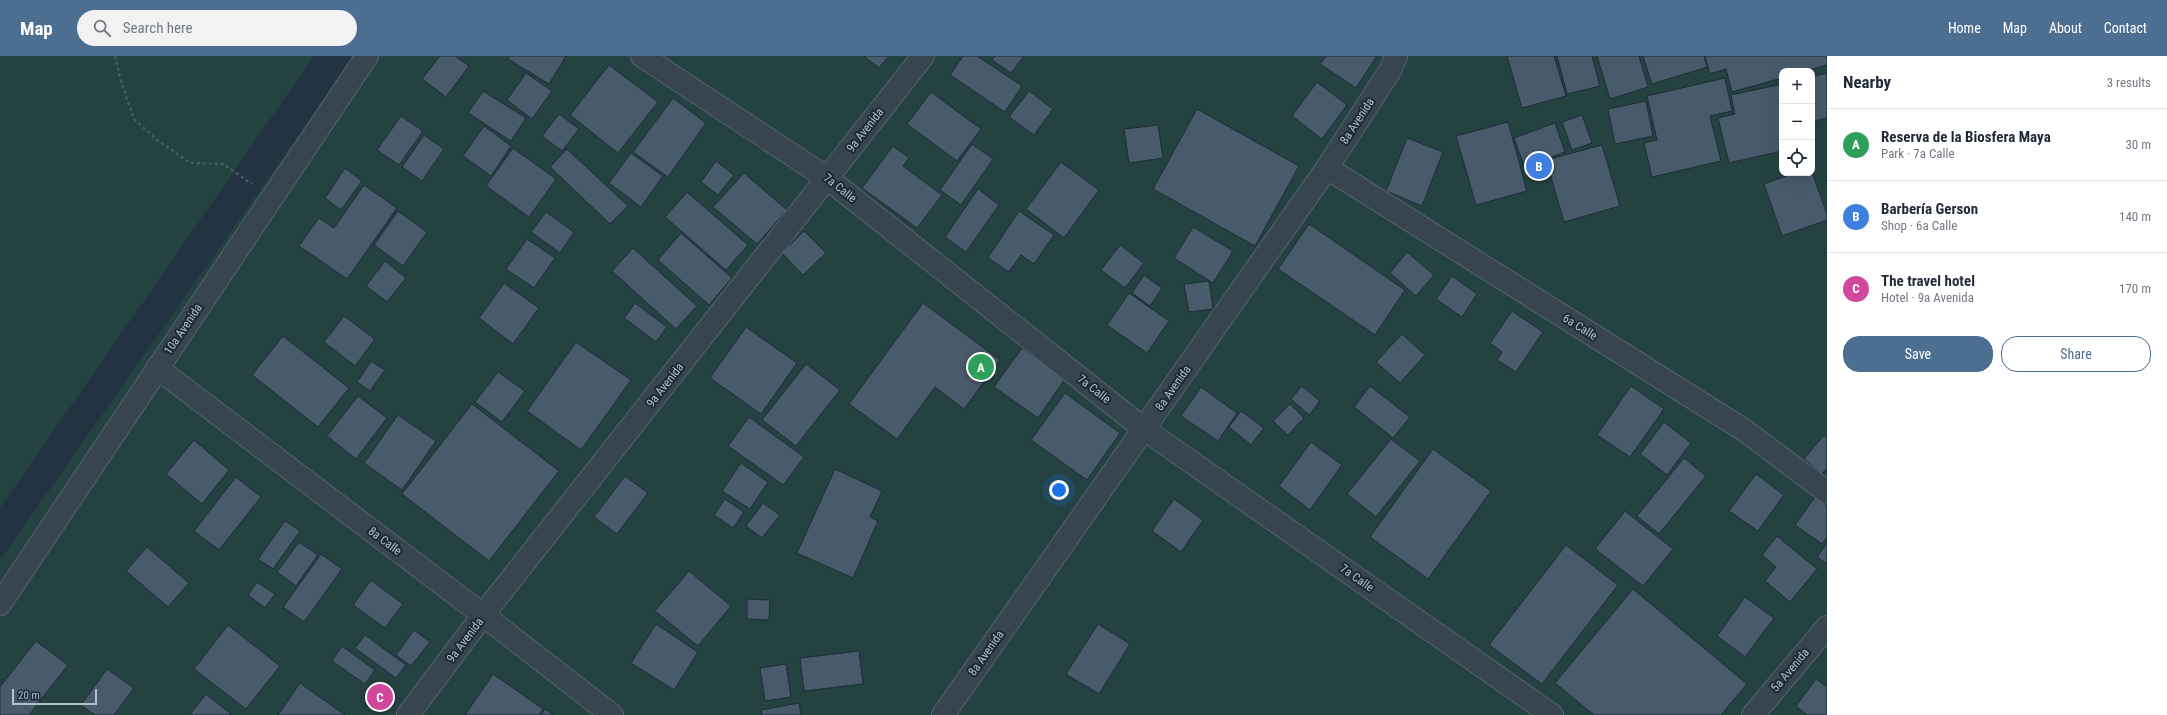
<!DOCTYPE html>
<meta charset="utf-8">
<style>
body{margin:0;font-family:"Roboto Condensed",sans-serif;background:#f2f2f3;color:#1f2937}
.controls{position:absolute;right:12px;top:12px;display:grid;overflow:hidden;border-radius:8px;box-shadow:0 4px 16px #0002}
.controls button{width:36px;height:36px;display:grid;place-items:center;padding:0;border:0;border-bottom:1px solid #e0e1e3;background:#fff;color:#1f2937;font:20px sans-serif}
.scale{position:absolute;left:12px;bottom:10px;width:85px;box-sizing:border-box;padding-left:4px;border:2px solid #b2c0cb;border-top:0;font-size:11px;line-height:14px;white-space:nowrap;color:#b2c0cb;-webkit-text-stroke:3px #1b2a35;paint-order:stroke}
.you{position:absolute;left:1059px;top:434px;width:14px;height:14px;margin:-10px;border:3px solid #fff;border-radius:50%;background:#1a73e8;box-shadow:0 0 0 6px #1a73e833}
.badge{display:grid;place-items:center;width:26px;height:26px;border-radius:50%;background:#4c6f91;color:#fff;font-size:13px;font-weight:700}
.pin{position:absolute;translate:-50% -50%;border:2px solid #fff;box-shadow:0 1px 4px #0006}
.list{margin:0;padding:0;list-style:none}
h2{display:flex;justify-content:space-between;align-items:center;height:52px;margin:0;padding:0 16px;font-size:17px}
h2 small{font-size:13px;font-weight:400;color:#747a83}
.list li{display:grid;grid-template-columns:26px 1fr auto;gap:12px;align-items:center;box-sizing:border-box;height:72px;padding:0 16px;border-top:1px solid #e0e1e3}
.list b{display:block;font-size:15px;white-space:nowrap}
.list p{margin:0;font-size:13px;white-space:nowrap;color:#747a83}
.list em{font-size:13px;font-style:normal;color:#747a83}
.actions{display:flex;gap:8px;padding:12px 16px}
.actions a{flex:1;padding:9px 0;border:1px solid #4c6f91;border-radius:16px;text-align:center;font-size:14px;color:#4c6f91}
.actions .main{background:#4c6f91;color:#fff}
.icon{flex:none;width:22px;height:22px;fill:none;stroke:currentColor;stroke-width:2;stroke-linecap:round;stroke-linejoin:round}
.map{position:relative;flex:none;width:1827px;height:659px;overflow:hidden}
header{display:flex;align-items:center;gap:24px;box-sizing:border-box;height:56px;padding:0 20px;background:#4c6f91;color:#fff}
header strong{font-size:19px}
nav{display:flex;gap:22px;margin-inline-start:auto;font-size:14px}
.search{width:280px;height:36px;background:#f2f2f3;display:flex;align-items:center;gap:10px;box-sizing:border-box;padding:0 14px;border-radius:22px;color:#747a83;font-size:15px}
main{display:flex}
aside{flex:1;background:#fff}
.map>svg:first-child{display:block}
.green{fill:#244241;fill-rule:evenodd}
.building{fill:#475b6a;stroke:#1d2c37}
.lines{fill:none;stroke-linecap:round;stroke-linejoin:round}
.minor-casing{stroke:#54636e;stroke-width:24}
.path{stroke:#425e5d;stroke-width:2.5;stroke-dasharray:3 3;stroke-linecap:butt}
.minor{stroke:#364550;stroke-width:22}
.labels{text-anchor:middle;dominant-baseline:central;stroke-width:4;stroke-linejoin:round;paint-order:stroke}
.street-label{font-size:12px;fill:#b2c0cb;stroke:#1b2a35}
</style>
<header>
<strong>Map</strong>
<div class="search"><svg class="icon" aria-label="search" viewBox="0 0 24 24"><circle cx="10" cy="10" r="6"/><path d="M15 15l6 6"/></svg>Search here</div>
<nav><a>Home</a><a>Map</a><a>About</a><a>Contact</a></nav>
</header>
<main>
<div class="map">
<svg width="1827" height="659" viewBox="0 0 1827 659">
<rect width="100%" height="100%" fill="#223441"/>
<!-- green -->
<g class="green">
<path d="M0,0H314L0,452Z"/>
<path d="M354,0H1827V659H0V504ZM1782,15H1812V117H1782Z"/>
</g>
<!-- building -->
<g class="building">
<path d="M440,0H455L469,10L446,41L422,23Z"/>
<path d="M509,0H566L549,28L508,3Z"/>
<path d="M864,0H889L879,12Z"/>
<path d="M963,0H977L1022,30L1005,56L950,19Z"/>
<path d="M995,0H1024L1011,17L992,4Z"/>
<path d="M1326,0H1377L1356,32L1320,8Z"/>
<path d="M1507,0H1554L1566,40L1522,52Z"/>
<path d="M1557,0H1592L1600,30L1567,38Z"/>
<path d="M1597,0H1639L1648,31L1610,43Z"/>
<path d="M1643,0H1704L1707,11L1652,28Z"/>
<path d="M1705,0H1827V9L1806,15H1782V22L1732,36L1726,13L1710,18Z"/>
<path d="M609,9L658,46L618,97L570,59Z"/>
<path d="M526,17L552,35L532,63L507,44Z"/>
<path d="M1827,17V62L1814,65L1812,59V21Z"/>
<path d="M1725,22L1732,55L1710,60L1721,105L1652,121L1644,87L1657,84L1647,40Z"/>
<path d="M1317,26L1347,49L1322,83L1292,60Z"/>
<path d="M1782,28V95L1729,107L1718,62L1735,58L1731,39Z"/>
<path d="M483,35L526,62L511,85L468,57Z"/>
<path d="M1029,35L1053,53L1034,79L1009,61Z"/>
<path d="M931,36L981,73L957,105L907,68Z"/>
<path d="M673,42L706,67L668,121L633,96Z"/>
<path d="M1646,45L1653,80L1615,88L1608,53Z"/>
<path d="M1197,53L1299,110L1255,190L1153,133Z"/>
<path d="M559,58L579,73L562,95L542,80Z"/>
<path d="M1582,59L1592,87L1572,94L1562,66Z"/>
<path d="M401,60L423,75L399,109L377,94Z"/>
<path d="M1508,66L1527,135L1476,149L1456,80Z"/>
<path d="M1555,67L1565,96L1540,105L1545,118L1529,123L1514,82Z"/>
<path d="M1158,69L1163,102L1129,107L1124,73Z"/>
<path d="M484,70L511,90L491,120L463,100Z"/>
<path d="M424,79L444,93L422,125L402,111Z"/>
<path d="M1407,82L1443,96L1422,150L1386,135Z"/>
<path d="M972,88L993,103L961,149L940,134Z"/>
<path d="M1602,89L1620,150L1564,166L1546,104Z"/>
<path d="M893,90L909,102L903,110L942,139L917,172L862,132Z"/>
<path d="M513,92L556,123L529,161L486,130Z"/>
<path d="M567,93L628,150L610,168L550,111Z"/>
<path d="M631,97L663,120L641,151L609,127Z"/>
<path d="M716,105L734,119L718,139L701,126Z"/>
<path d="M1061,106L1099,134L1064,182L1026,153Z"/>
<path d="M345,112L362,125L341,154L325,142Z"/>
<path d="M1812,116L1827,158V164L1782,180L1764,128L1794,117Z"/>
<path d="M744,117L787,154L757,188L713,151Z"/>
<path d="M364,129L397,152L347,223L299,190L319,162L334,172Z"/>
<path d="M978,133L999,149L966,196L945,181Z"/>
<path d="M687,136L748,189L726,214L665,161Z"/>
<path d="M398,155L427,176L403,210L374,189Z"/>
<path d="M1019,155L1054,179L1034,208L1021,199L1009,216L988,202Z"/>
<path d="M546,156L574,176L560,197L531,176Z"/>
<path d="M1309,168L1405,234L1375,279L1278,213Z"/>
<path d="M1193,171L1233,195L1213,227L1174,202Z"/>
<path d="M804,175L826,197L803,219L782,197Z"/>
<path d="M681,177L732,222L709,249L658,204Z"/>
<path d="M527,183L555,202L534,232L506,213Z"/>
<path d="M1120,189L1144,207L1125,232L1101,214Z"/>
<path d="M633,192L697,250L676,273L612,215Z"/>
<path d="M1407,196L1434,219L1416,240L1390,217Z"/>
<path d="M385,205L406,222L387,246L366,230Z"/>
<path d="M1144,219L1162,232L1150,250L1132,237Z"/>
<path d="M1452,220L1477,238L1462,261L1436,243Z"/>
<path d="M1209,225L1213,253L1189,256L1184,228Z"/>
<path d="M504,227L539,252L513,288L479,262Z"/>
<path d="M1129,237L1169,265L1147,297L1107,269Z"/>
<path d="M635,247L667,271L656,286L624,262Z"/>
<path d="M923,247L1000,304L964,353L935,331L897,383L849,348Z"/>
<path d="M1512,255L1543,276L1516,316L1497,304L1502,296L1490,287Z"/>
<path d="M344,260L375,283L355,310L324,286Z"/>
<path d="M746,271L797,307L761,358L710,322Z"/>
<path d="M1402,278L1425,299L1400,327L1376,306Z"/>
<path d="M283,280L349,332L318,371L252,319Z"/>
<path d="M576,286L631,324L581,394L527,355Z"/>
<path d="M1022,292L1065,323L1038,362L994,331Z"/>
<path d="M371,305L385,314L370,335L357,326Z"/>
<path d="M806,308L840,334L796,390L762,364Z"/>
<path d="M498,316L525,335L502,366L475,346Z"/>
<path d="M1302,330L1320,345L1309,359L1291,343Z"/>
<path d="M1370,330L1410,361L1393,382L1354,351Z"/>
<path d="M1631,330L1664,353L1630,401L1597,379Z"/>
<path d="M1201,331L1237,357L1218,385L1181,360Z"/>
<path d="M1065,337L1120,377L1087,424L1031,384Z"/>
<path d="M358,340L387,362L356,403L327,380Z"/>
<path d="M472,348L559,415L489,505L402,438Z"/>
<path d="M1290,348L1304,362L1288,379L1273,365Z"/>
<path d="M1241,355L1264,372L1251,389L1229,371Z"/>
<path d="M398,359L436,385L402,434L364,407Z"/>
<path d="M749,361L804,401L783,429L728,390Z"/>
<path d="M1664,366L1691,387L1667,419L1640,398Z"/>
<path d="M1824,379L1827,382V412L1822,418L1804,403Z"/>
<path d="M1391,383L1420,405L1376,461L1347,438Z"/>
<path d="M194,384L229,414L202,448L166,418Z"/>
<path d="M1311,386L1342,409L1310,454L1279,430Z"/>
<path d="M1433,393L1491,435L1428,523L1370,481Z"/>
<path d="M1684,402L1706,420L1659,478L1637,460Z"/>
<path d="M741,407L768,426L750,453L722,435Z"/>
<path d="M835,413L882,435L870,461L878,465L853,522L797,497Z"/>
<path d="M1756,418L1784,439L1758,475L1729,455Z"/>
<path d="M625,420L648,437L617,478L594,461Z"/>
<path d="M236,421L261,441L219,494L194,475Z"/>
<path d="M1815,441L1827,449V481L1822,488L1795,469Z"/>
<path d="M725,443L744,456L733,472L714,459Z"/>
<path d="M1174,443L1203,464L1181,496L1152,475Z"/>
<path d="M763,447L780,459L762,482L746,470Z"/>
<path d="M1625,455L1673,493L1643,530L1595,493Z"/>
<path d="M285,465L300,475L273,513L258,503Z"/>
<path d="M1777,480L1817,513L1790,546L1765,525L1776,511L1762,499Z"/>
<path d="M299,486L318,499L296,530L277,516Z"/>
<path d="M1827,487V508L1817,501Z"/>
<path d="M1566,489L1618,529L1542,628L1489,589Z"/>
<path d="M147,491L189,527L168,551L126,515Z"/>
<path d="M321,498L342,513L304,566L283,551Z"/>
<path d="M689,515L731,550L698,590L655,555Z"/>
<path d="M371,524L403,548L385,572L353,549Z"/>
<path d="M257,526L275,538L265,552L248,539Z"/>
<path d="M1633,533L1747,628L1721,659H1594L1555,627Z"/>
<path d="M1745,541L1774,562L1745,601L1717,580Z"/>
<path d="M747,543L770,544L769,564L747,563Z"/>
<path d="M656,568L698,596L674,634L631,607Z"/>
<path d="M1098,568L1130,588L1099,638L1066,618Z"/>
<path d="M228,569L280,610L246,653L194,613Z"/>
<path d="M414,574L430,586L411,610L396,599Z"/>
<path d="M365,579L406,609L396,622L355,592Z"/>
<path d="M36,585L68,609L29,659H0V631Z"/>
<path d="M342,590L375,614L365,628L332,605Z"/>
<path d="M859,595L863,628L804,635L800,602Z"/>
<path d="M786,608L791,641L765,645L760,612Z"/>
<path d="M107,613L134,632L114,659H95L81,649Z"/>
<path d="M493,618L543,653L539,659H465Z"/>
<path d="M1816,623L1827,631V659H1807L1796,650Z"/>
<path d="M300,627L345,659H278Z"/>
<path d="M206,638L231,658L230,659H193L191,657Z"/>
<path d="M799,647L801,659H762L761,654Z"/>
<path d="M545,653L554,659H541Z"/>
</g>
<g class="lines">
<defs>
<g id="minor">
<path d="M642,0L827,122L1144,373L1552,659"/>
<path d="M1327,112L1744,374L1827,436"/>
<path d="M157,312L483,559L612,659"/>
<path d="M0,548L367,0"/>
<path d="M408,659L483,559L923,0"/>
<path d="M943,659L1327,112L1391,13L1396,0"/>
<path d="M1753,659L1827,571"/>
</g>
</defs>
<!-- minor casing -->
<use href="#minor" class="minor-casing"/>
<!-- path -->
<path class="path" d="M115,0L121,26L134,63L156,83L190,107L223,108L252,128"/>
<!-- minor -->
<use href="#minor" class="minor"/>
</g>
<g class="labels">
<!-- street labels -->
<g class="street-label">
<text transform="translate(1357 65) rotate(-57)">8a Avenida</text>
<text transform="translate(865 74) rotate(-52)">9a Avenida</text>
<text transform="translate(840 132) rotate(38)">7a Calle</text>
<text transform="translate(1580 271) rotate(32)">6a Calle</text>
<text transform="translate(183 273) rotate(-56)">10a Avenida</text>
<text transform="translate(665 329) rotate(-52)">9a Avenida</text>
<text transform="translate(1173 332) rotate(-55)">8a Avenida</text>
<text transform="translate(1094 333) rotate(38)">7a Calle</text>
<text transform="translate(385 485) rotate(37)">8a Calle</text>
<text transform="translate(1357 522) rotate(35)">7a Calle</text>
<text transform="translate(465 584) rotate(-53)">9a Avenida</text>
<text transform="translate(986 597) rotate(-55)">8a Avenida</text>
<text transform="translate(1790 614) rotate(-50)">5a Avenida</text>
</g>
</g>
</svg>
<div class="controls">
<button>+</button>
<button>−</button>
<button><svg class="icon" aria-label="locate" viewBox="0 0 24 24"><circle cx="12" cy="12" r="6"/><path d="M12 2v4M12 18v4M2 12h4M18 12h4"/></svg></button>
</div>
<div class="scale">20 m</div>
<div class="you"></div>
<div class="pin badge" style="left:981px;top:311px;background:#2e9e5b">A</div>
<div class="pin badge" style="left:1539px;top:110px;background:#3f7fe0">B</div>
<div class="pin badge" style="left:380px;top:641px;background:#d1479c">C</div>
</div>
<aside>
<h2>Nearby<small>3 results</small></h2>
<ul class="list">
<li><span class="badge" style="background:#2e9e5b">A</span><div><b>Reserva de la Biosfera Maya</b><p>Park · 7a Calle</p></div><em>30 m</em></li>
<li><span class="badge" style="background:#3f7fe0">B</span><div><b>Barbería Gerson</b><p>Shop · 6a Calle</p></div><em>140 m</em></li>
<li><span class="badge" style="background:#d1479c">C</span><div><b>The travel hotel</b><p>Hotel · 9a Avenida</p></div><em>170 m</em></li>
</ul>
<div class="actions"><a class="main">Save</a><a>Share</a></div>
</aside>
</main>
